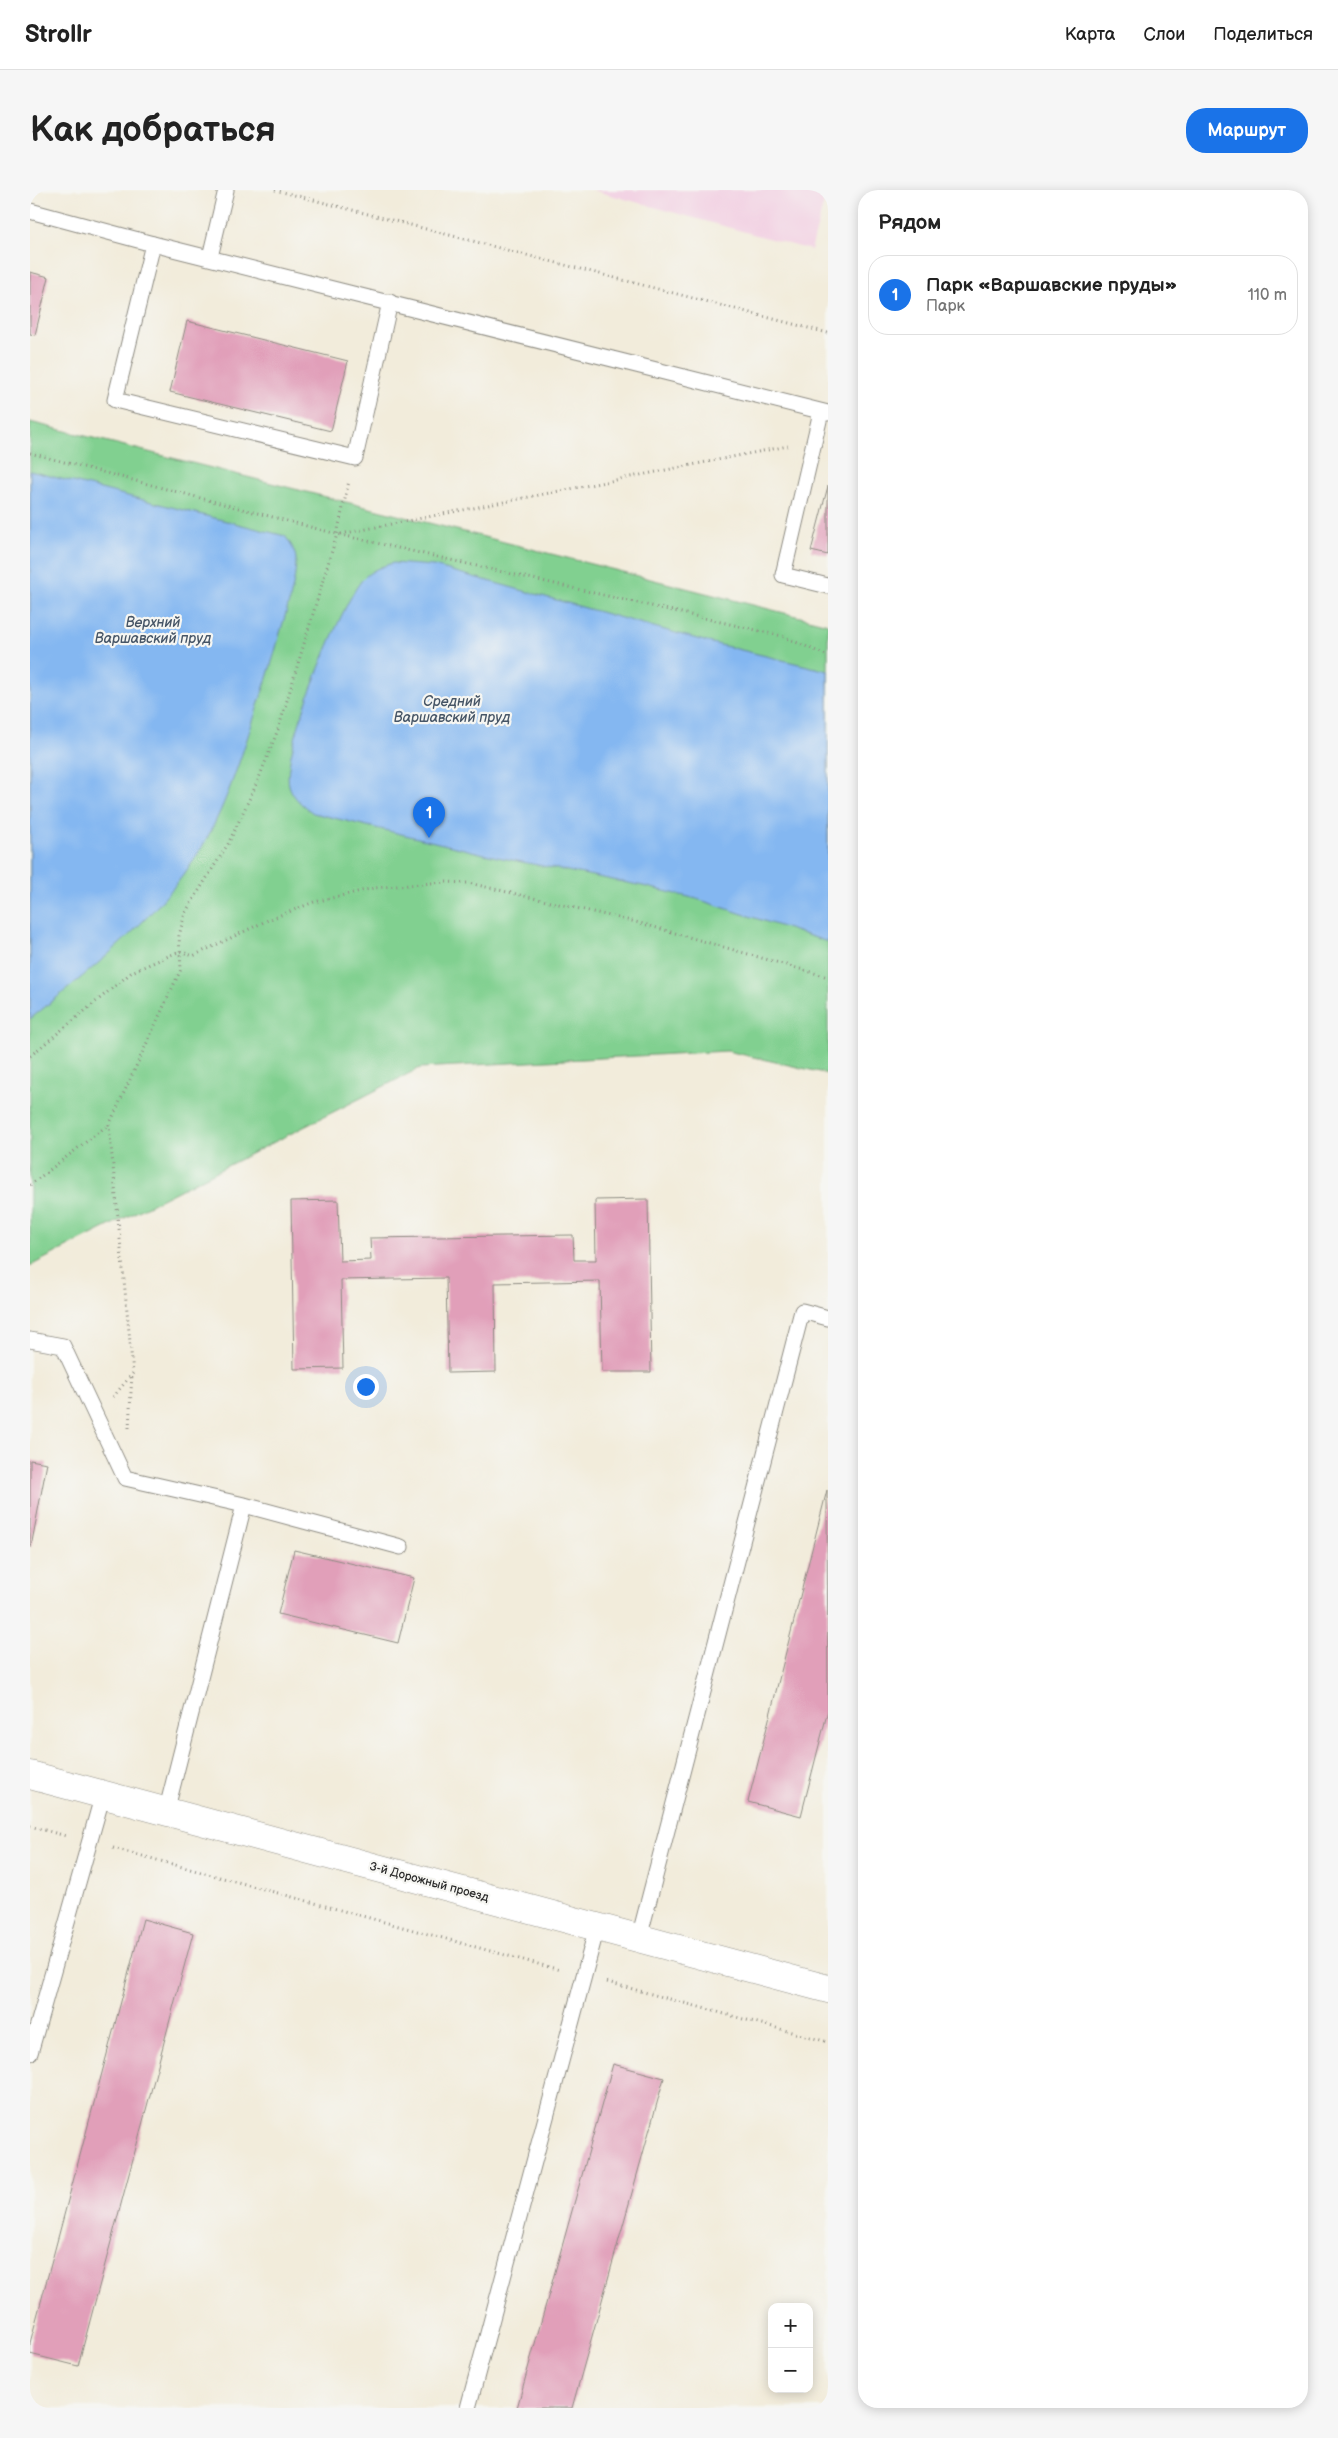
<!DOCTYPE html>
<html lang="ru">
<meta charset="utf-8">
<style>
body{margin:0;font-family:"Balsamiq Sans",sans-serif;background:#f6f6f6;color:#222}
.controls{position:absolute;right:15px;bottom:15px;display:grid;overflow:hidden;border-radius:10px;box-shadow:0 2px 12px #0003}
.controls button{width:45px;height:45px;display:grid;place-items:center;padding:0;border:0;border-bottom:1px solid #e0e0e0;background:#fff;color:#222;font:25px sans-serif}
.you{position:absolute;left:335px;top:1196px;width:18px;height:18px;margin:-12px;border:4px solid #fff;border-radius:50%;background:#1a73e8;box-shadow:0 0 0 8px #1a73e833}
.badge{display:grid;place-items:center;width:32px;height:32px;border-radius:50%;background:#1a73e8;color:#fff;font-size:16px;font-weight:700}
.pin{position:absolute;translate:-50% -41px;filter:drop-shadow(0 1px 2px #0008)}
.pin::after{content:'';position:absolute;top:26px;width:18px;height:15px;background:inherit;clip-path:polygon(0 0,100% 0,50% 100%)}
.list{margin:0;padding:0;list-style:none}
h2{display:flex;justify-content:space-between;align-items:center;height:65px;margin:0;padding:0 20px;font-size:21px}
h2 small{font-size:16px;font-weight:400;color:#767676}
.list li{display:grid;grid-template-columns:32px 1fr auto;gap:15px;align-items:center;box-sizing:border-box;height:80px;margin:0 10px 10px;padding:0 10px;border:1px solid #e0e0e0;border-radius:20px}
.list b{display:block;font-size:19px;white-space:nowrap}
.list p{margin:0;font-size:16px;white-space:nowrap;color:#767676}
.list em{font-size:16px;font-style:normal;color:#767676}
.map{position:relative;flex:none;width:798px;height:2218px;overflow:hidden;border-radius:20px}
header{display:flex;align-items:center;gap:30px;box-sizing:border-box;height:70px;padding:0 25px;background:#fff;border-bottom:1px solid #e0e0e0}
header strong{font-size:24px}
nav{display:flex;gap:28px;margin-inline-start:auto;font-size:18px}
.intro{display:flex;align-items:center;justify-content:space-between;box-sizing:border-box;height:120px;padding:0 30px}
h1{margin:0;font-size:35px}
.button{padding:12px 22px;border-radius:20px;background:#1a73e8;color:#fff;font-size:18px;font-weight:700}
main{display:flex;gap:30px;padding:0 30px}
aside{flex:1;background:#fff;border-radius:20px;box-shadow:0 2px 12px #0003}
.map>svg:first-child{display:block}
.built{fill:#f2cfe2}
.green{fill:#81d090;stroke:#567e5e}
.water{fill:#84b7f1;stroke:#58718e}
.building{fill:#e19fb9}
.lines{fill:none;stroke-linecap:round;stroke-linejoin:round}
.service-casing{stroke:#8e8c83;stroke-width:17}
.tertiary-casing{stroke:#8e8c83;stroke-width:29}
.path{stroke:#8e8c83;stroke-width:3;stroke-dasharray:1 4;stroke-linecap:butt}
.service{stroke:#fff;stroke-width:15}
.tertiary{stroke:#fff;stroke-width:28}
.labels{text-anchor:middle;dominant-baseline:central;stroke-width:4.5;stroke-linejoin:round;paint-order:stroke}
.street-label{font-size:12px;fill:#2b2b2b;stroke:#f6f6f2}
.water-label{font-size:14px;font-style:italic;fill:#465566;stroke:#f6f6f2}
</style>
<header>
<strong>Strollr</strong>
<nav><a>Карта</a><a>Слои</a><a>Поделиться</a></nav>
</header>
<div class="intro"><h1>Как добраться</h1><a class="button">Маршрут</a></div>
<main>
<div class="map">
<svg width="798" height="2218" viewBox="0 0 798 2218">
<rect width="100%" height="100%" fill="#f6f6f2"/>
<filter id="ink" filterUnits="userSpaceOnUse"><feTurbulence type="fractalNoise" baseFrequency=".02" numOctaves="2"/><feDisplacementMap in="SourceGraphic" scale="10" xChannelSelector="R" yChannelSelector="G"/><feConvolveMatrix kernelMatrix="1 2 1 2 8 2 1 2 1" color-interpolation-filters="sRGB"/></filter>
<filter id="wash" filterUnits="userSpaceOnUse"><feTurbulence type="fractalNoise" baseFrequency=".0096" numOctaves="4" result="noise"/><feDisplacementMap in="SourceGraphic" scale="20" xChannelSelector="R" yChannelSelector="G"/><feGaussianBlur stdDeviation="1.12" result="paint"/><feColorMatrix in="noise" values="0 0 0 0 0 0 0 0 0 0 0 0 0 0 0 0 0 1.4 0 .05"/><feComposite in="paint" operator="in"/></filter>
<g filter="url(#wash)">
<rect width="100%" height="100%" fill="#f2ecdb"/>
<!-- built -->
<path class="built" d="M562,0H797L781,60Z"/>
<!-- green -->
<path class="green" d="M0,232L798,434V884L697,861L390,878L0,1076Z"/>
<!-- water -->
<g class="water">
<path d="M0,281L255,346C260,353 265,360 266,369C266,394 257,419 250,443C242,475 231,506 221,537C204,588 187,641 154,684C111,741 55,785 0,829Z"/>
<path d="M363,373L404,376L678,452L798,481V752L667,709L613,696L467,667L283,623C273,616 262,607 259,595C251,563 308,423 329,394C337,382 349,377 363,373Z"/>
</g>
<g id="blocks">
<!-- building -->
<g class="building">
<path d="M0,82L19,87L5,145L0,144Z"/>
<path d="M157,131L318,171L301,241L140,202Z"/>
<path d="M798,296V365L781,361Z"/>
<path d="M618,1009L621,1182H572L570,1091L465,1093L466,1182L418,1183L416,1088L311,1090L313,1178L264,1179L261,1011L308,1010L310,1071L341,1070L340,1048L543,1045L544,1070H566L565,1010Z"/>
<path d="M0,1270L17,1273L1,1357H0Z"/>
<path d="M797,1300L798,1520L771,1626L718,1612Z"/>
<path d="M264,1360L384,1388L368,1453L248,1424Z"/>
<path d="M113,1729L163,1743L48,2176L0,2164V2153Z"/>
<path d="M583,1874L634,1888L542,2218H487Z"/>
</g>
</g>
</g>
<g filter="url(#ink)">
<use href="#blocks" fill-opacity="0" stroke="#8e8c83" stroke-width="1"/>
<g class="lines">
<defs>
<g id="service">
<path d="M0,21L123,54L798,223"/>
<path d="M123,54L85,210L325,268L360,112"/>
<path d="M180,67L196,0"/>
<path d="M791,222L753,385L798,396"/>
<path d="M0,1150L33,1156L95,1288L214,1315L371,1357"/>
<path d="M136,1622L214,1315"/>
<path d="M609,1748L772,1121L798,1128"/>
<path d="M0,1863L73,1604"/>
<path d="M438,2218L567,1737"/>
</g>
<path id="tertiary" d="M0,1585L798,1799"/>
</defs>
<!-- service casing -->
<use href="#service" class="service-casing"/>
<!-- tertiary casing -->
<use href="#tertiary" class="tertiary-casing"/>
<!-- path -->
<g class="path">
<path d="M245,0L798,143"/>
<path d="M0,263L307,344L752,446L798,466"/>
<path d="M311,344L758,256"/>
<path d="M0,866L102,782L150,761L163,766L238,730L284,712L344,698L414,692L439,693L610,733L798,787"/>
<path d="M0,995L78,935"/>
<path d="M83,1207L103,1183L79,935L151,779L149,746L155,723L198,654L227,593L249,537L307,344L319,291"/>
<path d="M99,1238L102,1184"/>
<path d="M0,1636L36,1646"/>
<path d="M83,1658L530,1780"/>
<path d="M577,1792L798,1852"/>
</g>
<!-- service -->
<use href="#service" class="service"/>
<!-- tertiary -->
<use href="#tertiary" class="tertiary"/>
</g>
</g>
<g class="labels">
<!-- street labels -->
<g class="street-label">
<text transform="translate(399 1692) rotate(15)">3-й Дорожный проезд</text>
</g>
<!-- water labels -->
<g class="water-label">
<text x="123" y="432">Верхний<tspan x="123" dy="16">Варшавский пруд</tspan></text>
<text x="422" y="511">Средний<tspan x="422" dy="16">Варшавский пруд</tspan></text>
</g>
</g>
</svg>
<div class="controls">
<button>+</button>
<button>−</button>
</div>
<div class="you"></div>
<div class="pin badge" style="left:399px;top:648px">1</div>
</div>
<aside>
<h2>Рядом<small></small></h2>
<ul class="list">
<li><span class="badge">1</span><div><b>Парк «Варшавские пруды»</b><p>Парк</p></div><em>110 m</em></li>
</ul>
</aside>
</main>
